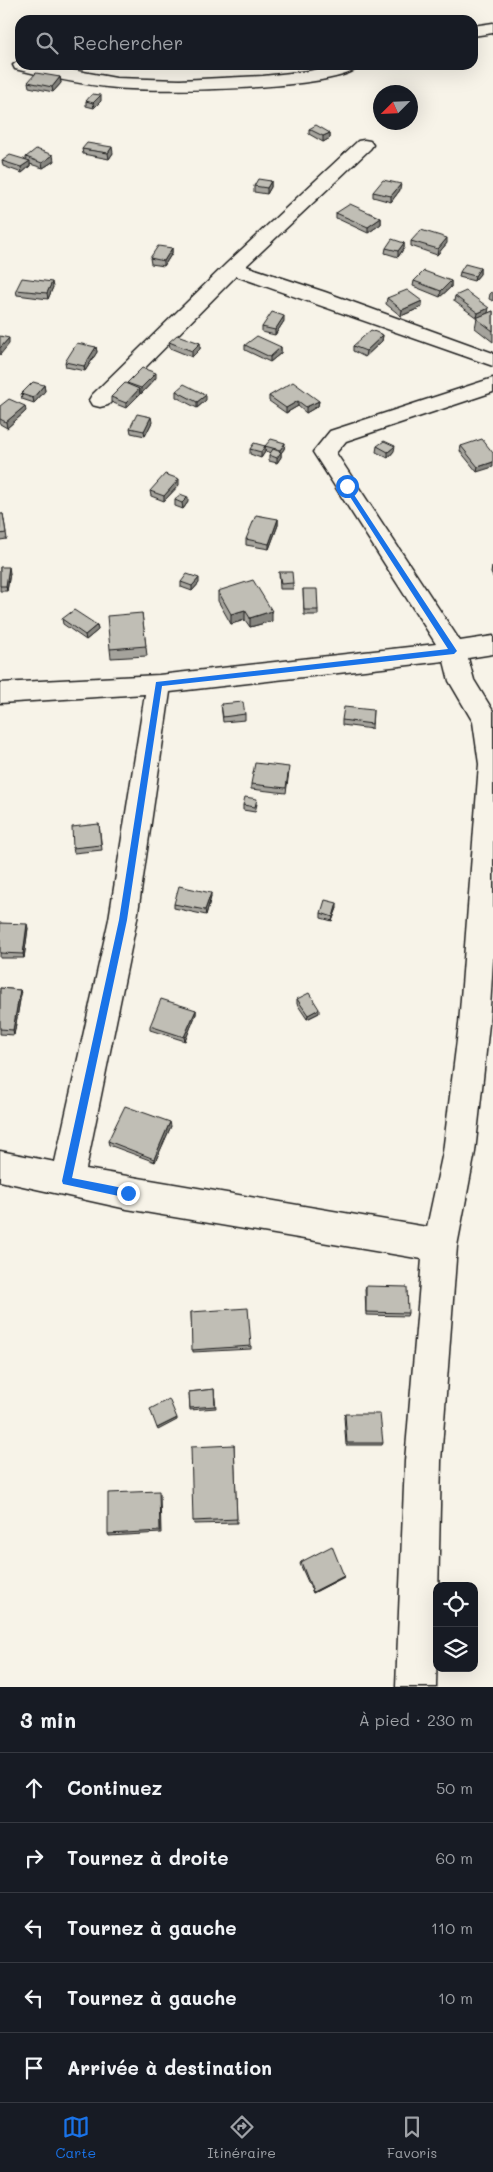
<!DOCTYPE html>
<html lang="fr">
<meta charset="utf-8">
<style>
body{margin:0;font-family:Mali,sans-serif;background:#20242c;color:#f1f3f6}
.controls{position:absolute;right:15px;bottom:15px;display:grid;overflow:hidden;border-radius:10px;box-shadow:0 5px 20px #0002}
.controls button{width:45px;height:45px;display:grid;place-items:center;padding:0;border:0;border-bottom:1px solid #363941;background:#171b24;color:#f1f3f6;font:25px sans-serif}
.compass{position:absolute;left:373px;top:85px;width:45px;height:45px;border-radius:50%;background:#171b24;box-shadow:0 5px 20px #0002;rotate:246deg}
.stop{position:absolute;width:15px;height:15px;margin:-11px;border:4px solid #1a73e8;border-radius:50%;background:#fff}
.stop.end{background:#1a73e8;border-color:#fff;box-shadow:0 1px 5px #0008}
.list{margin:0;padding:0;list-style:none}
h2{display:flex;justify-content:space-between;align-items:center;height:65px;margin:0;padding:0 20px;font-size:21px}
h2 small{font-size:16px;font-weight:400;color:#9ea1a6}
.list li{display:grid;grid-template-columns:32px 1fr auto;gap:15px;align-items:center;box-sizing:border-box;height:70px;padding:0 20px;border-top:1px solid #363941}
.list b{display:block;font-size:19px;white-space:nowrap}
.list em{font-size:16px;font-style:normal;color:#9ea1a6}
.icon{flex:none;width:28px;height:28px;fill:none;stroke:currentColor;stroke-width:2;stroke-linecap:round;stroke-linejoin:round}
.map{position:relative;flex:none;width:493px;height:1687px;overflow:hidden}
.search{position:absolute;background:#171b24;box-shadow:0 5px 20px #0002;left:15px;right:15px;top:15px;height:55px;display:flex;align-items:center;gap:12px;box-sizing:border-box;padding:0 18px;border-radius:15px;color:#9ea1a6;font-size:19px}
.sheet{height:415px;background:#171b24}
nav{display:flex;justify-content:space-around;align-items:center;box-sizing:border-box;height:70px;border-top:1px solid #363941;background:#171b24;font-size:14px;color:#9ea1a6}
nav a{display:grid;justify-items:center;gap:2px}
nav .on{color:#1a73e8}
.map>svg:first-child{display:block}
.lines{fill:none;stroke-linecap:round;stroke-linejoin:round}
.minor-casing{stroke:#1c1c1c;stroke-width:3}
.minor{fill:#f7f3e8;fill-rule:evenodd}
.wall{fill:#a5a39c;stroke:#1c1c1c}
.shaded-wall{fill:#86857f;stroke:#1c1c1c}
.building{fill:#c0beb5;stroke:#1c1c1c}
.route{fill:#1a73e8}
</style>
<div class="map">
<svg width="493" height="1687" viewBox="0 0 493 1687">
<rect width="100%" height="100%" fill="#f7f3e8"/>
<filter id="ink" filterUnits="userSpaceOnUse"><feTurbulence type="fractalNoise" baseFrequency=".02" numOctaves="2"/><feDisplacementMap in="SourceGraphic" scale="10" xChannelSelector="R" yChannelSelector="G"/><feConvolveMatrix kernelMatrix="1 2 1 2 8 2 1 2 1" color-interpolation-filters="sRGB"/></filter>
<g filter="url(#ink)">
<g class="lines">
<defs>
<g id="minor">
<path d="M493,23V33L473,36V26Z"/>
<path d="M20,60V65H45L116,78L180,80L263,76L309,71L337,65H361C343,91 152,92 117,88C83,85 48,77 15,69L13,65Z"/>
<path d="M364,140L370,141L373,145L370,149L246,266L325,292L493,353V366L236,276L108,405L100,407L92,405L89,400L92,395L226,264L358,141Z"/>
<path d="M493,378V392L346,441L336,453L460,641L493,636V654L468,658L474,680L493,711V960L489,1024L475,1152L457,1246L441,1461L436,1687H396L405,1461L422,1259L127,1209L0,1181V1151L55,1162L109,919L145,694L0,703V683L159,675L436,644L313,452L330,431ZM444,661L449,681L473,722L479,764L459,1024L443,1152L427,1227L86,1169L137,919L170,692Z"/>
</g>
</defs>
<!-- minor casing -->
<use href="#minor" class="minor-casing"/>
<!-- minor -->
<use href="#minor" class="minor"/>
</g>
<!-- wall -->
<g class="wall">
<path d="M60,77L61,83L53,92L29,87L28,82Z"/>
<path d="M86,101H101L94,108L86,106Z"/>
<path d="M309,129L330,133V138L323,142L309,134Z"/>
<path d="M82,149L113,153L109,159L83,154Z"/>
<path d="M26,157L54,161L43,168L30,164V166L22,173L3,166L2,161L26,160Z"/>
<path d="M271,181V187L267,194L254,192V186Z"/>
<path d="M400,190L391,202L373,197V192Z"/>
<path d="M336,213L381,218V224L368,233L336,218Z"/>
<path d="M411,241L447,243L437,255L411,246Z"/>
<path d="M404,243V248L398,257L385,253L386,248Z"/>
<path d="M172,248V253L164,266L151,264L150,258Z"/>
<path d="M480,268V274L474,281L459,277L460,272Z"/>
<path d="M414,281H451V287L440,297L413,286Z"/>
<path d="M53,287L48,299L17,295L16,290Z"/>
<path d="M493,291V301L489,299L490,294Z"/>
<path d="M455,296L488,313L493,311V342L475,328L477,318L454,301Z"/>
<path d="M387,298L422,307L401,316L386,304Z"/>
<path d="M284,321L275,335L262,332V327Z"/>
<path d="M383,335L382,341L365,357L353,351V346Z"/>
<path d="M169,342L200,343V349L192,357L170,348Z"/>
<path d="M245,345L281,347V353L270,362L245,350Z"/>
<path d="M96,347L97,352L85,371L66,367L65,362Z"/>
<path d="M156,378L141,394L140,393V394L126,408L111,402V397L127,384V383Z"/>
<path d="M44,385L45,391L34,403L22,399L21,394Z"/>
<path d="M176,391L206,400L197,408L176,397Z"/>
<path d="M269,396L319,401L318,406L306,413L298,406L286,413L269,401Z"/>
<path d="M0,406L26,411L7,428L0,424Z"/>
<path d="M152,422L145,436L131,433L130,428Z"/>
<path d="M285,443L284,449L281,453V457L277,463L269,461V455L271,453L265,451V446Z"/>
<path d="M265,446V452L261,458L250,454V449Z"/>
<path d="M377,446L394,451L388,458L376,452Z"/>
<path d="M461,446L493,453L477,472L460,451Z"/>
<path d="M179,485L164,501L151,496L150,491Z"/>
<path d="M175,500L188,502L183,509L175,506Z"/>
<path d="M0,514H3L7,539L0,540Z"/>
<path d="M278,519V525L269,549L246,545V539Z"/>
<path d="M0,567L10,573L7,591H0Z"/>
<path d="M492,567L493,570V577L491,573Z"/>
<path d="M279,572L293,583V589H280Z"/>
<path d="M181,582L199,583L192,591L181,587Z"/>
<path d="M303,589L318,610V615H304Z"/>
<path d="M218,591L272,621L250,627L245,620L231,624L218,601Z"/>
<path d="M142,613L147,656L111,658L110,649Z"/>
<path d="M62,619L97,625L98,630L86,640L63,624Z"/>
<path d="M221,704L245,714V720L223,722Z"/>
<path d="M373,710L372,729L342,725V720Z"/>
<path d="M289,772L286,793L251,789V784Z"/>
<path d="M257,804L255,812L243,810V805Z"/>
<path d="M99,824L102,850L74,853L73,848Z"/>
<path d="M211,897L206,915L174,908V904Z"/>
<path d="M337,908L332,921L321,918V913Z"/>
<path d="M0,923L28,928L24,958H0Z"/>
<path d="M0,988L20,990L21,994L14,1035L0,1034Z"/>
<path d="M297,999L319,1013L307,1019L297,1004Z"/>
<path d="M196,1010V1014L185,1041L150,1030V1026Z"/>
<path d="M171,1126L155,1162L109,1145L108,1141Z"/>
<path d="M366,1286L408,1313L407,1316L366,1315L365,1289Z"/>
<path d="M191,1312L251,1346V1349L193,1352Z"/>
<path d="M214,1389L216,1408L190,1410L189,1392Z"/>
<path d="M345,1414L383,1443L382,1445H346L344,1417Z"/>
<path d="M234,1445L237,1523L194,1524L193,1521Z"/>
<path d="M160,1493L161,1533L109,1536L108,1534Z"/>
<path d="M301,1562L344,1576V1577L313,1593L300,1564Z"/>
</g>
<!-- shaded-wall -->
<g class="shaded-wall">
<path d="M60,77L61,83L53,92L52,87Z"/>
<path d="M101,95V101L94,108L93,103Z"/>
<path d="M330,133V138L323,142V136Z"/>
<path d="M112,147L113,153L109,159L108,153Z"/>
<path d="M53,155L54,161L43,168L42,163Z"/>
<path d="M30,161V166L22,173L21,167Z"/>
<path d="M271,181V187L267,194V188Z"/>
<path d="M401,184L400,190L391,202V196Z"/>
<path d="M381,218V224L368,233V227Z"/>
<path d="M447,238V243L437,255L438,249Z"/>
<path d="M404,243V248L398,257V251Z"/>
<path d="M172,248V253L164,266V261Z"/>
<path d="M480,268V274L474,281L475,276Z"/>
<path d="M451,281V287L440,297L441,291Z"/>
<path d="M52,282L53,287L48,299L47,293Z"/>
<path d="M422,301V307L401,316L402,310Z"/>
<path d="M489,308L488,313L477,318L478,313Z"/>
<path d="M284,316V321L275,335V330Z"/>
<path d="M383,335L382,341L365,357L366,351Z"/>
<path d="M9,338V344L0,355V348Z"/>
<path d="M200,343V349L192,357V351Z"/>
<path d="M96,347L97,352L85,371L84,366Z"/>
<path d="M281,347V353L270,362V357Z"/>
<path d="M156,373V378L141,394V388Z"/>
<path d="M44,385L45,391L34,403L33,398Z"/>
<path d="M139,389L140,394L126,408V403Z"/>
<path d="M206,395V400L197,408V402Z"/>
<path d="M298,401V406L286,413V408Z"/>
<path d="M319,401L318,406L306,413V407Z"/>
<path d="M25,406L26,411L7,428L6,422Z"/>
<path d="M151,417L152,422L145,436L144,431Z"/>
<path d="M285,443L284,449L281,453V457L277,463V458L279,454L280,450Z"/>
<path d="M265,446V452L261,458V452Z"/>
<path d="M395,446L394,451L388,458V452Z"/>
<path d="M493,462V467L477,472L478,467Z"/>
<path d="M179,479V485L164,501V496Z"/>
<path d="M188,497V502L183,509L182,503Z"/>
<path d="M278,519V525L269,549V544Z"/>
<path d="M9,567L10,573L7,591L6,586Z"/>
<path d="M199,578V583L192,591V586Z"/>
<path d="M245,610V620L231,624V614Z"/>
<path d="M272,611V621L250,627V618Z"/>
<path d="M97,625L98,630L86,640L85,635Z"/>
<path d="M211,893V897L206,915L205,910Z"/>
<path d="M337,903V908L332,921L333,917Z"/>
<path d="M27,924L28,928L24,958L23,954Z"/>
<path d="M20,990L21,994L14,1035L13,1030Z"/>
<path d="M319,1009V1013L307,1019L308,1015Z"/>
<path d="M196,1010V1014L185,1041L184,1037Z"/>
<path d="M170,1122L171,1126L155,1162L154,1159Z"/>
<path d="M177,1418V1420L158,1430L157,1428Z"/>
<path d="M344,1576V1577L313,1593V1592Z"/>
</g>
<!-- building -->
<g class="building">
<path d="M36,73L60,77L52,87L28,82Z"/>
<path d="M92,94L101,95L93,103L86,101Z"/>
<path d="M316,125L330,133L323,136L309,129Z"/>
<path d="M87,143L112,147L108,153L82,149Z"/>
<path d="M36,149L53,155L42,163L26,157Z"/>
<path d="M10,155L30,161L21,167L2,161Z"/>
<path d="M258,179L271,181L267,188L254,186Z"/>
<path d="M383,180L401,184L391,196L373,192Z"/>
<path d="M350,204L381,218L368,227L336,213Z"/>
<path d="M421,230L447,238L438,249L411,241Z"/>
<path d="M392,239L404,243L398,251L386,248Z"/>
<path d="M158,246L172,248L164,261L150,258Z"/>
<path d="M465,264L480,268L475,276L460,272Z"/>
<path d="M424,271L451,281L441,291L414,281Z"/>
<path d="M22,278L52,282L47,293L16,290Z"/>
<path d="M407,290L422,301L402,310L387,298Z"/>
<path d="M466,291L489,308L478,313L455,296Z"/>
<path d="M493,311V331L476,318Z"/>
<path d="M272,312L284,316L275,330L262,327Z"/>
<path d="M371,330L383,335L366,351L353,346Z"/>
<path d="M177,335L200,343L192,351L169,342Z"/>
<path d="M0,336L9,338L0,348Z"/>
<path d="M257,336L281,347L270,357L245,345Z"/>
<path d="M77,343L96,347L84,366L65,362Z"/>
<path d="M142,368L156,373L141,388L127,383Z"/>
<path d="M33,382L44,385L33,398L21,394Z"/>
<path d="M293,382L319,401L306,407L298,401L286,408L269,396Z"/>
<path d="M125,383L139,389L126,403L111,397Z"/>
<path d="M184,384L206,395L197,402L176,391Z"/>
<path d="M9,399L25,406L6,422L0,419V406Z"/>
<path d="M137,414L151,417L144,431L130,428Z"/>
<path d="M271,439L285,443L280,450L265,446Z"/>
<path d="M482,439L493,453V462L478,467L461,446Z"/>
<path d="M384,441L395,446L388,452L377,446Z"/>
<path d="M254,443L265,446L261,452L250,449Z"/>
<path d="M273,449L281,452L277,458L269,455Z"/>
<path d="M165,474L179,479L164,496L150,491Z"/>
<path d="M180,494L188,497L182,503L175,500Z"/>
<path d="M0,514H3L6,533L0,534Z"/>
<path d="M256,515L278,519L269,544L246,539Z"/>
<path d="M0,567H9L6,586H0Z"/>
<path d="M279,572H292L293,583L281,584Z"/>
<path d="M187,574L199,578L192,586L181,582Z"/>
<path d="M253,580L272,611L250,618L245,610L231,614L218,591Z"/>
<path d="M303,589H317L318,610H304Z"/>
<path d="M74,610L97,625L85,635L62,619Z"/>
<path d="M142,613L146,646L110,649L107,616Z"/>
<path d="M243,702L245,714L223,717L221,704Z"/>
<path d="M344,707L373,710L372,724L342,720Z"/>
<path d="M255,763L289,767L286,788L251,784Z"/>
<path d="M245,797L257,799L255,807L243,805Z"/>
<path d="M99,824L101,845L73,848L72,827Z"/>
<path d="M179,886L211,893L205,910L174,904Z"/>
<path d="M325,900L337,903L333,917L321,913Z"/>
<path d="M0,923L27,924L23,954L0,953Z"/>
<path d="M0,988L20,990L13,1030L0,1029Z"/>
<path d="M309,993L319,1009L308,1015L297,999Z"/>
<path d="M161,999L196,1010L184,1037L150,1026Z"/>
<path d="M125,1106L170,1122L154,1159L108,1141Z"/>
<path d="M366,1286L407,1287L408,1313L366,1312Z"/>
<path d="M248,1308L251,1346L192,1350L191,1312Z"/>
<path d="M214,1389L215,1406L190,1408L189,1392Z"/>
<path d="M169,1399L177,1418L157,1428L150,1409Z"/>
<path d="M345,1414H380L383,1443H347Z"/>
<path d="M234,1445L237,1519L193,1521L191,1447Z"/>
<path d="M159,1491L160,1531L108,1534V1493Z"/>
<path d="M332,1546L344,1576L313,1592L301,1562Z"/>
</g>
</g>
<!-- route -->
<path class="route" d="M347,484L457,651L454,654L162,686L127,920L72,1178L128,1189L132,1193L128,1198L63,1184L62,1181L119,920L156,682L448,649L343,486Z"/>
</svg>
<div class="controls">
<button><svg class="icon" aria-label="locate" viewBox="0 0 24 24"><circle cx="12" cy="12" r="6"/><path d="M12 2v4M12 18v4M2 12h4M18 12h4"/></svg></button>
<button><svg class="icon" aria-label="layers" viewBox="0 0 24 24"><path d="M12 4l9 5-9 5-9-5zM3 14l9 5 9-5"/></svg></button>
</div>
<svg class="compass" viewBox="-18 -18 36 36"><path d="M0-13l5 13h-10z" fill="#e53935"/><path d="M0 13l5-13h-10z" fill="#9ea1a6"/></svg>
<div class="stop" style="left:347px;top:486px"></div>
<div class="stop end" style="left:128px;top:1193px"></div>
<div class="search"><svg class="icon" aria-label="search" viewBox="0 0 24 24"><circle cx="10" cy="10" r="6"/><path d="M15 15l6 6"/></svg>Rechercher</div>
</div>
<section class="sheet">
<h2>3 min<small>À pied · 230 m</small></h2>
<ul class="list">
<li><svg class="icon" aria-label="ahead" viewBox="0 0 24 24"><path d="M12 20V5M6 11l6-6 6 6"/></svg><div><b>Continuez</b></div><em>50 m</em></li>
<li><svg class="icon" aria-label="right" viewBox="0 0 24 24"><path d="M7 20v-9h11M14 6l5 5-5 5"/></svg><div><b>Tournez à droite</b></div><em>60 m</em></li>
<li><svg class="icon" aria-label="left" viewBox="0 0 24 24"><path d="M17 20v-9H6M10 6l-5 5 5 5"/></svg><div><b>Tournez à gauche</b></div><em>110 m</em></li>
<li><svg class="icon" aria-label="left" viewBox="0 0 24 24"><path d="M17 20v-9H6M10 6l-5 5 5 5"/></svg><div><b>Tournez à gauche</b></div><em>10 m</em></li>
<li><svg class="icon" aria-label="arrive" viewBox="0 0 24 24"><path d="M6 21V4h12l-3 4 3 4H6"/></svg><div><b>Arrivée à destination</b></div></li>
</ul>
</section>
<nav>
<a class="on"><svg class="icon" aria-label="map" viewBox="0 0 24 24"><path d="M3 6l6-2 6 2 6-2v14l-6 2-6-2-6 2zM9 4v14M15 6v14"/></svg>Carte</a>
<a><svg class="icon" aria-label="directions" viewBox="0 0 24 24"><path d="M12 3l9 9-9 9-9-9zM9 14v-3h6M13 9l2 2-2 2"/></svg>Itinéraire</a>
<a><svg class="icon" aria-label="saved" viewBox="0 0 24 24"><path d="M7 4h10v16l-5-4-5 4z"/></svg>Favoris</a>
</nav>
